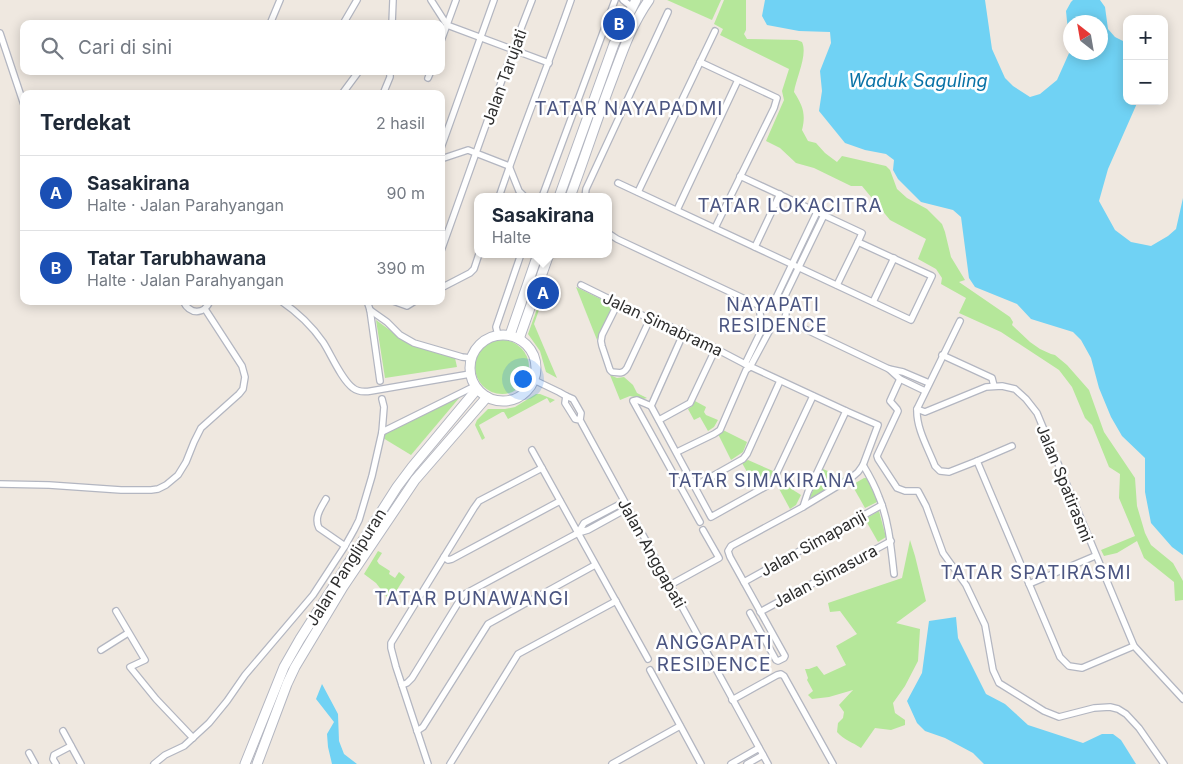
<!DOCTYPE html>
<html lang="id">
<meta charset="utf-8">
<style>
body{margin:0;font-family:Inter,sans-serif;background:#f2f2f3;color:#1f2937}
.controls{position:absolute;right:15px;top:15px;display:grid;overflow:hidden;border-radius:10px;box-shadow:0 2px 12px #0003}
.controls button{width:45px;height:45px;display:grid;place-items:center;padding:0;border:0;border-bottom:1px solid #e0e1e3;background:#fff;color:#1f2937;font:25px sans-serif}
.compass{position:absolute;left:1063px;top:15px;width:45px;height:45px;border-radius:50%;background:#fff;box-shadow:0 2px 12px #0003;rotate:329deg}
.you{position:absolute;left:522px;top:378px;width:18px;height:18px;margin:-12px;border:4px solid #fff;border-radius:50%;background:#1a73e8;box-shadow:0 0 0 8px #1a73e833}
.badge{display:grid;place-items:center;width:32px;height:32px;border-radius:50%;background:#3c63ff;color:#fff;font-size:16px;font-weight:700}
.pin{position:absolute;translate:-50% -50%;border:2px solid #fff;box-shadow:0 1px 5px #0006}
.popup{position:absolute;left:474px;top:193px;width:138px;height:65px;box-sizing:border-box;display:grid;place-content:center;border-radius:10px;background:#fff;filter:drop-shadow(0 1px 4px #0005);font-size:16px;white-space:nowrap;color:#747a83}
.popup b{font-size:19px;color:#1f2937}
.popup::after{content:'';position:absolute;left:50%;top:100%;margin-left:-10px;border:10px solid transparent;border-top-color:#fff}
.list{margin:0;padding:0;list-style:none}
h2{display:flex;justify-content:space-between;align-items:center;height:65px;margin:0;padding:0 20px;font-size:21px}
h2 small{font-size:16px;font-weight:400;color:#747a83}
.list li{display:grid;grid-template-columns:32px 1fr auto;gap:15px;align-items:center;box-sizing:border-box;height:75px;padding:0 20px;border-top:1px solid #e0e1e3}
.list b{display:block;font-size:19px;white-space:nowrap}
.list p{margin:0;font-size:16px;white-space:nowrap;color:#747a83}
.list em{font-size:16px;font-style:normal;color:#747a83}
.icon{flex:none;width:28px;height:28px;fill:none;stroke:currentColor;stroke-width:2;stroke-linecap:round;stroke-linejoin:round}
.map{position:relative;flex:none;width:1183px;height:764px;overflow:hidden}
.search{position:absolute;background:#fff;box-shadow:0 2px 12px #0003;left:20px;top:20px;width:425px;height:55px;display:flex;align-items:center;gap:12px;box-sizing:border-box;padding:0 18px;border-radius:10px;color:#747a83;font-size:19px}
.panel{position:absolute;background:#fff;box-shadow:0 2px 12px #0003;left:20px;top:90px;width:425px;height:215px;border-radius:10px}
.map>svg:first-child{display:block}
.green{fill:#b5e79a}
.water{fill:#70d2f4;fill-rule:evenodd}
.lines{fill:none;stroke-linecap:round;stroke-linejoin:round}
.street-casing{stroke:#b3b6c1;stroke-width:8}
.secondary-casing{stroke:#b3b6c1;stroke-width:11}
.street{stroke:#fff;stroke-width:5.5}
.secondary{stroke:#fff;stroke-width:9}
.labels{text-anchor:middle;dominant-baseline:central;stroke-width:5;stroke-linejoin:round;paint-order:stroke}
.street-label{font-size:16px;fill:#2d2d2d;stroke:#fff}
.water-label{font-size:18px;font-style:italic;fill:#0872a6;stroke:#fff}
.neighbourhood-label{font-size:18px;letter-spacing:1px;fill:#4b5581;stroke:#fff}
.quarter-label{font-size:19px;letter-spacing:1px;fill:#4b5581;stroke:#fff}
</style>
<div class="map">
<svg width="1183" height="764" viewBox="0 0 1183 764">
<rect width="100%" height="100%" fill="#efe8e0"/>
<!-- green -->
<g class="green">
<path d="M667,0H721L712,20Z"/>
<path d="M724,0H746V30L744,34L747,39L797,40L802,42C808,55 796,78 794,92C803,106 806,114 802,130L808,141L816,143L825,153L837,162L842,156L886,166L890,170L897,189L907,198L927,209L942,224L945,232L951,257L965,280L959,282L1010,317L1013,322L1012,325L1030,342L1040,349L1051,354L1055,355L1067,365L1089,390L1104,432L1135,478L1137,506L1145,533L1151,545L1173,563L1183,581V600L1175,601L1174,582L1144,558L1137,541L1117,553L1104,556L1101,550L1135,536L1119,498L1120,474L1109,467L1092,425L1085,418L1072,387L1059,370L1001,332L959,313L966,298L941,284L942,278L936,269L918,259L926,239L890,220L862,186H851L814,168L796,163L780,148L766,141L784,100L782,91L789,69L720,35L723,29L714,24Z"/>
<path d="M576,287L613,305L597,340Z"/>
<path d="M542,295L544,296L534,324L557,378L546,372L540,351L528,334Z"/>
<path d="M376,320L406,342L455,358L457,367L385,378Z"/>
<circle cx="502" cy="367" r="27"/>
<path d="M610,375L617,378L624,377L633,385L637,393L647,398L643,399L630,396L620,400Z"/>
<path d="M536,394H540L555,400L550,403L547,398L508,419L504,412H502L479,425L485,438L482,440L475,425L477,420L488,409H505L515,407Z"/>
<path d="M459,396L460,397L411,455L383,438L384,433Z"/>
<path d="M695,401L706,407L704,412L706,415L718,420L714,427L708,431L700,417L694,420L688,409L692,406Z"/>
<path d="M723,430L747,442L743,452L731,460L718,434Z"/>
<path d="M748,460L773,471L769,480L756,488L742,463Z"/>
<path d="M823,469L846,479L832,486L809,499Z"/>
<path d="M864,478H867L877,500V502L865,508L852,485Z"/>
<path d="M779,481L801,495L796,505L790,509L777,485Z"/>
<path d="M879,511L886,537L878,542L865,519Z"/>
<path d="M910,540L915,556L926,601L896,623L920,629L918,661L905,686L893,703L895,713L905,720V725L891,730L875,728L861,748C852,742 844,740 837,732L838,723L843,718L844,712L839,705L853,690L829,697L812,699L808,695L813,691L807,680L808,678L805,669H809L817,666L824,675L846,665L836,646L857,634L840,611L830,612L828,603L902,578Z"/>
<path d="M378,551L382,553L377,561L379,564L390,571L389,574L395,578L399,572L405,577L390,601L376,583L364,574Z"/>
</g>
<!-- water -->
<g class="water">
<path d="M765,0H985L992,49L1005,78L1013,86L1030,97L1040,94L1057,80L1070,51L1066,11L1071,2L1073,0H1100L1105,7L1108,29L1115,37L1127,43V101H1138L1108,169L1099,201L1115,230L1131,242L1151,246L1168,236L1176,229L1183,198V555L1172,547L1151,523L1145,492V458L1122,436L1111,417L1099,388L1091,358L1081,340L1073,332L1031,319L1017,304L975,287L969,278L961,217L953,210L921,202L898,179L893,170L894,160L886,154L865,150L845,143L819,111L822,91L820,71L831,43L830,32L799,31L767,25L762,16ZM1070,22H1100V52H1070Z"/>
<path d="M956,617L958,638L986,694L1005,704L1028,725L1083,743L1102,734H1113L1121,740L1136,764H984L973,753L945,738L925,731L917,723L907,701L922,673L929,621Z"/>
<path d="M322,684L338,714L339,741L344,754L357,764H332L328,747L327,734L334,722L316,699Z"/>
</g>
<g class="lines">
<defs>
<g id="street">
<path d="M431,0L447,25L549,63"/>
<path d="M623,0L632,7"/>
<path d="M270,24L280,0"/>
<path d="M343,24L357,0"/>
<path d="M392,24L393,0"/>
<path d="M0,33L24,105"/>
<path d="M441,41L456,0"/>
<path d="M700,62L777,98L774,108L715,228"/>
<path d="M428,78L431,71"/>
<path d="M342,94L359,71"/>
<path d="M383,94L390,77V71"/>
<path d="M441,148L494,0"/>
<path d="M441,159L468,150L509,166L519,191L525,197"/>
<path d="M618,183L911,320L932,276L858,242L862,233L740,176"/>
<path d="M638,192L715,31"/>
<path d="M499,197C521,131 548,66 571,0"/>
<path d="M542,197L615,0"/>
<path d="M585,197L586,189L668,12"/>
<path d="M677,210L738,80"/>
<path d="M608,233L617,239L762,307"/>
<path d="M755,247L780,194"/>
<path d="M441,251L513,49L532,0"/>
<path d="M581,285L650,319L684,332L745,364L846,411L878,425L863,465L858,472L851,478L803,507L731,546L728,551L730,557L785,656L784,658L778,661L776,660L750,613"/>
<path d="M837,285L858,242"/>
<path d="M441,288L470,273L474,269L479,254"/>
<path d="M775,300L817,212"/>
<circle cx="773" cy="313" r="13"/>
<path d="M183,301C190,315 204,315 210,301"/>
<path d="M281,301C297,312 312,326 323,342C331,354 341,379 353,388C358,392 365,392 371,391L470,374"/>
<path d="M367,301L370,310L380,381"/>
<path d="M393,301L407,306L415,301"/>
<path d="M873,302L894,258"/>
<path d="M618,303L602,335L601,341L602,346L610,370L612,372C620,373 623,374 627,368L650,319"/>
<path d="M781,304L824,215"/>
<path d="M370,310L387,322L400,335L414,343L462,357L471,358"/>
<path d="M784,319L889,369L903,372L929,383"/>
<path d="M960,321L917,409C916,428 928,448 935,466L940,471L949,472L977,461L1060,657L1069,666L1082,668L1134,646"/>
<path d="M684,332L651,406L711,517L772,483L813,396"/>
<path d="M498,335L496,327L521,254"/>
<path d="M942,355L992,378L994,386"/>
<path d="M745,364L765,323"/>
<path d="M889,369L900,379L925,391"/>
<path d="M900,379L890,401L897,409L898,411L877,456L878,459L897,488L905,491H918L926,506L943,553L966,585L985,625L993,670L999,683L1044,711L1059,717L1094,708L1110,707L1118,709L1126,714L1139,728L1164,764"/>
<path d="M534,380L559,392L566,396"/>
<path d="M651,406L637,400L633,401L700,522"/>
<path d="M917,409L925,412L986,387L1002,386L1015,389L1026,399L1037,413L1134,646L1183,699"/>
<path d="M580,420L575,419L565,403L566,396L573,399L581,413L580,420L768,764"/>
<path d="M659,420L690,403L716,348"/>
<path d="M382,432L475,386"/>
<path d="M532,450L648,659"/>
<path d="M677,452L714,434L720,430L746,370L750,367L772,326"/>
<path d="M977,461L1012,446"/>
<path d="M863,465C869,475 875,486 879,497C889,521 891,548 894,574"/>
<path d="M0,484L49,485L121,490H151L158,489L166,485L178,475L186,462L194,442L201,428L239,394L243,389L245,377L242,366L205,309"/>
<path d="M695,486L743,459L747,454L780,381"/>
<path d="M326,499C320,509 314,518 319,528L345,546"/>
<path d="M624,502L584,523L578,533L588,530L628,508"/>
<path d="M803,507L808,492L846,411"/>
<path d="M444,557L448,560L452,559L560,501"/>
<path d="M744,582L882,505"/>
<path d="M1029,584L1095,556"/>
<path d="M670,585L719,558L703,530"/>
<path d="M116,611L145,660L130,667L156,699L193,738"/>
<path d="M760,612L891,541"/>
<path d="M101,650L128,633"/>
<path d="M650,670L701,764"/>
<path d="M402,685L407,683L412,678L463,595L578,533"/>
<path d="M732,700L777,675L781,674L784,676L833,764"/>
<path d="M63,731L81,764"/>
<path d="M417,731L423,727L488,624L595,565"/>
<path d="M29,753L35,764"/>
<path d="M56,764L53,759L54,755L71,746"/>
<path d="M154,764L165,755L184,746L209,723L227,701L245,675L313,595L345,546L354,530L359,520L372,476L382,432L384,407L382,399"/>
<path d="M428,764L396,667L391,648V643L474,508L479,501L542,468"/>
<path d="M450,764L518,654L616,601"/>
<path d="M612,764L680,726"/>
<path d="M731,764L759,748"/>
<path d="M747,764L763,755"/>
</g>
<g id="secondary">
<path d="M559,197L614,44L636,0"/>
<path d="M570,197C585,157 598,116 613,77C623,50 632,24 649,0"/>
<circle cx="503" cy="368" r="33"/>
<path d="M510,335L538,254"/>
<path d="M519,339L549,254"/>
<path d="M245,764L284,667L300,639L397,487L412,467L477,389"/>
<path d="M257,764L287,684L295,667L343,587L415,480L487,397"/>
</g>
</defs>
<!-- street casing -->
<use href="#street" class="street-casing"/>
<!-- secondary casing -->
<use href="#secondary" class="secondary-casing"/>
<!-- street -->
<use href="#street" class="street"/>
<!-- secondary -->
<use href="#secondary" class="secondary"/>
</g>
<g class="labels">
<!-- street labels -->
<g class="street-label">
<text transform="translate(504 77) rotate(-70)">Jalan Tarujati</text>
<text transform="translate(663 324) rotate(25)">Jalan Simabrama</text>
<text transform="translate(1065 483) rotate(68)">Jalan Spatirasmi</text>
<text transform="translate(813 543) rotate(-29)">Jalan Simapanji</text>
<text transform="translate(652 553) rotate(61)">Jalan Anggapati</text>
<text transform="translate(346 567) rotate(-58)">Jalan Panglipuran</text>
<text transform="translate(825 576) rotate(-28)">Jalan Simasura</text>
</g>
<!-- water labels -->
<g class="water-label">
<text x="918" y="80">Waduk Saguling</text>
</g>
<!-- neighbourhood labels -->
<g class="neighbourhood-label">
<text x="773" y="304">NAYAPATI<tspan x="773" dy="21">RESIDENCE</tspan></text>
<text x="762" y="480">TATAR SIMAKIRANA</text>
</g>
<!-- quarter labels -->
<g class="quarter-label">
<text x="629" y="108">TATAR NAYAPADMI</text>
<text x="790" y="205">TATAR LOKACITRA</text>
<text x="1036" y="572">TATAR SPATIRASMI</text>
<text x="472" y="598">TATAR PUNAWANGI</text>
<text x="714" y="642">ANGGAPATI<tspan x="714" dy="22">RESIDENCE</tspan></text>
</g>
</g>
</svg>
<div class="controls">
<button>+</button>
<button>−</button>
</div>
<svg class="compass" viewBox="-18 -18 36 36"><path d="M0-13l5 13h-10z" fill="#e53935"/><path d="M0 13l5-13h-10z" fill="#747a83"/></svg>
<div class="you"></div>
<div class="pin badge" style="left:543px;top:293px;background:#1a4fb4">A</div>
<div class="popup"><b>Sasakirana</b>Halte</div>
<div class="pin badge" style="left:619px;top:24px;background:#1a4fb4">B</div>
<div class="search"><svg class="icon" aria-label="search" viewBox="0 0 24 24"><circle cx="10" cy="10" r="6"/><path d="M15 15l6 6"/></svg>Cari di sini</div>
<section class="panel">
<h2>Terdekat<small>2 hasil</small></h2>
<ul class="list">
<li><span class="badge" style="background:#1a4fb4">A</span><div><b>Sasakirana</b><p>Halte · Jalan Parahyangan</p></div><em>90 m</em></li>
<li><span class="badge" style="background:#1a4fb4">B</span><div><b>Tatar Tarubhawana</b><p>Halte · Jalan Parahyangan</p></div><em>390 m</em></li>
</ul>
</section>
</div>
